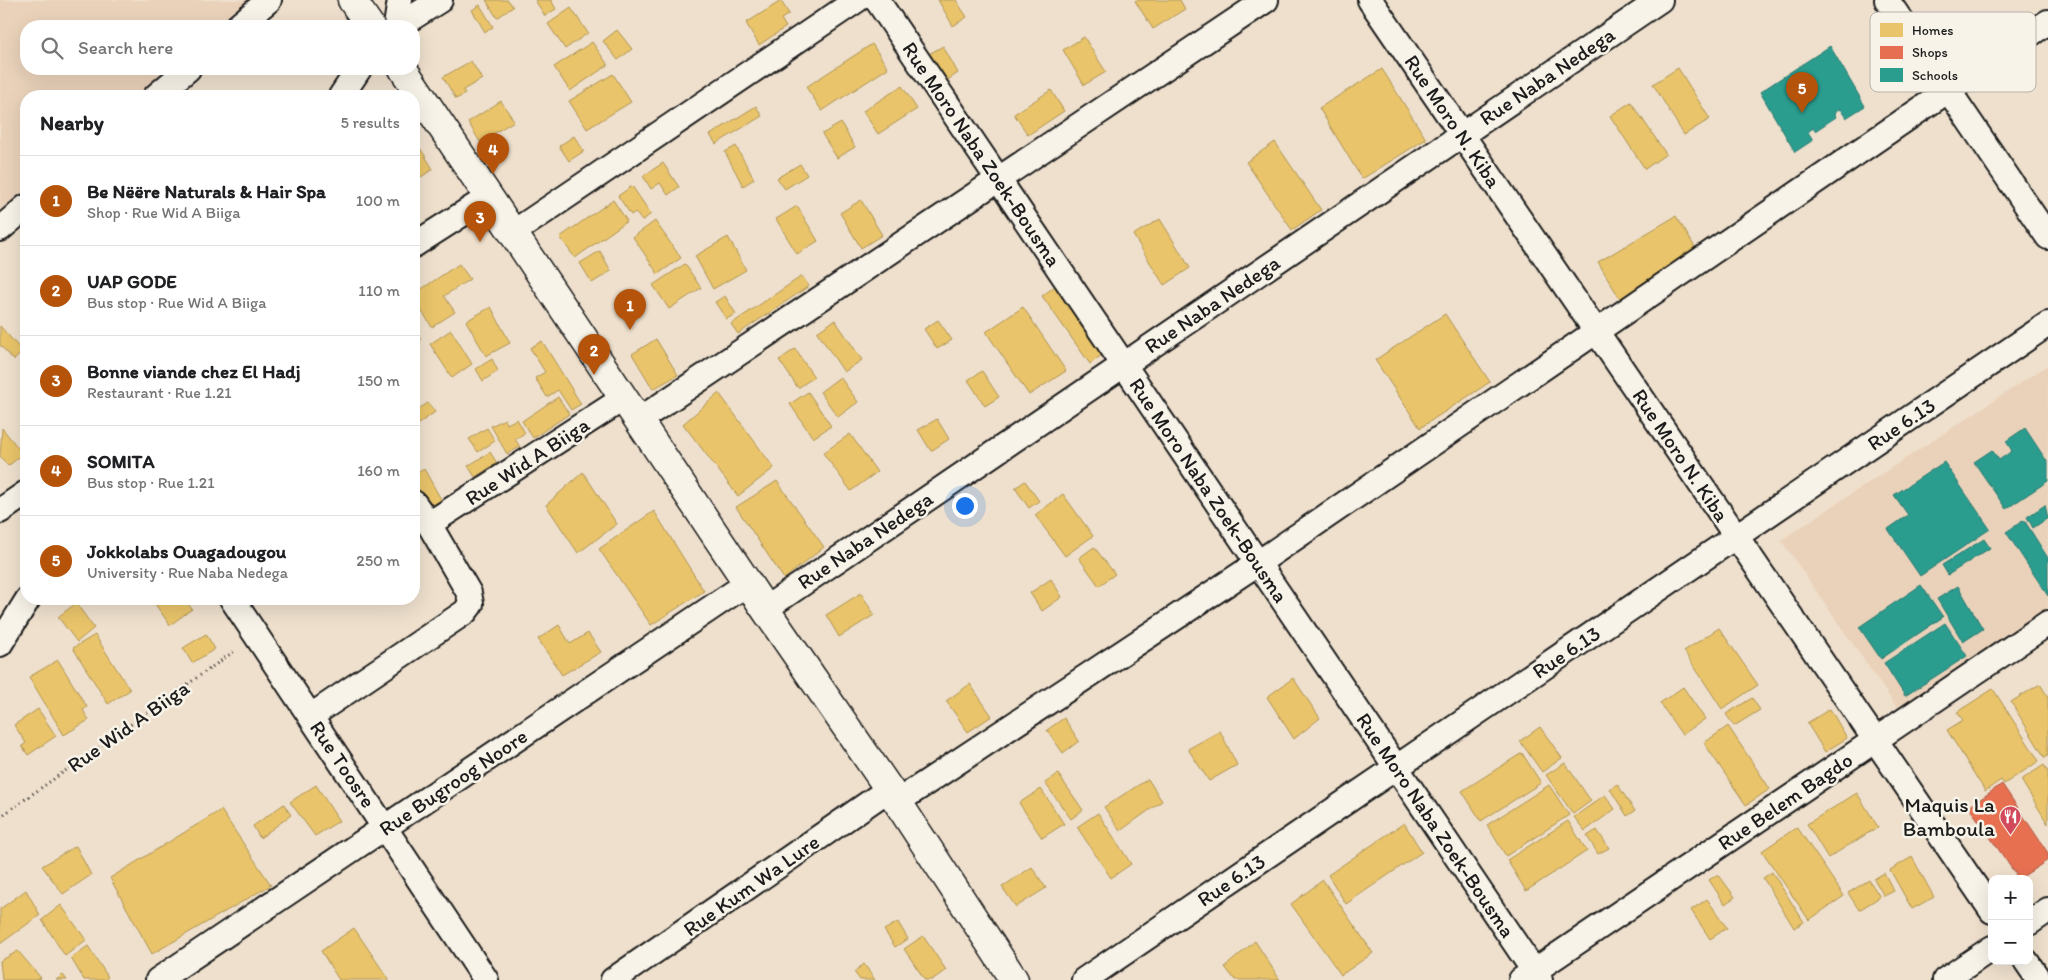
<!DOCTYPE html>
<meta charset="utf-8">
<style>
body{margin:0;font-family:Itim,sans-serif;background:#f2f2f2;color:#202124}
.controls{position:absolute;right:15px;bottom:15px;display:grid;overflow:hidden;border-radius:10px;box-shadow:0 5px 20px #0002}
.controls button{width:45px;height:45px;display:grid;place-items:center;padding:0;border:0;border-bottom:1px solid #e0e0e0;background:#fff;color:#202124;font:25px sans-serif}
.you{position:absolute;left:964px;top:505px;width:18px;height:18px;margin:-12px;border:4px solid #fff;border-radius:50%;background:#1a73e8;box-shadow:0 0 0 8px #1a73e833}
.badge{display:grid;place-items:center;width:32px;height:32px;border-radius:50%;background:#b45309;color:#fff;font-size:16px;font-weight:700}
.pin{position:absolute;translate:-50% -41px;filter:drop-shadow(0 1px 2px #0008)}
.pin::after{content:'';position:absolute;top:26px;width:18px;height:15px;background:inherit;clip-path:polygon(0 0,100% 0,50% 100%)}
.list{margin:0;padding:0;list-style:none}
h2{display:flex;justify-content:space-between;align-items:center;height:65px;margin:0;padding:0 20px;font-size:21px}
h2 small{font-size:16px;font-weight:400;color:#757577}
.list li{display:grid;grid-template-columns:32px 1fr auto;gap:15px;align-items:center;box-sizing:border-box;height:90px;padding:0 20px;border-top:1px solid #e0e0e0}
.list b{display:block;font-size:19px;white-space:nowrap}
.list p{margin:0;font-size:16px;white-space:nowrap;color:#757577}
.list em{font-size:16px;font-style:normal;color:#757577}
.icon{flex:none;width:28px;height:28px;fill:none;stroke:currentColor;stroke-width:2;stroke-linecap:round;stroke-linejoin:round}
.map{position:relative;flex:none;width:2048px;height:980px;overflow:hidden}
.search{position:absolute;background:#fff;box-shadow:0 5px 20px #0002;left:20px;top:20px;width:400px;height:55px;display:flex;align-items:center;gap:12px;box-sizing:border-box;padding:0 18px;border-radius:20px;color:#757577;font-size:19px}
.panel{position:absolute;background:#fff;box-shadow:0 5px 20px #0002;left:20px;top:90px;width:400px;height:515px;border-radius:20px}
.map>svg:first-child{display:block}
.built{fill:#ead2ba}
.homes{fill:#e9c46a;stroke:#ac9253}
.shops{fill:#e76f51;stroke:#aa5641}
.schools{fill:#2a9d8f;stroke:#26766c}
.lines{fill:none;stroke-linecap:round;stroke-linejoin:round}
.minor-casing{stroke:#1c1c1c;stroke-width:28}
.major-casing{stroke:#1c1c1c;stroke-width:31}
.path{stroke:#1c1c1c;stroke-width:3;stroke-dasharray:1 4;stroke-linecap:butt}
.minor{stroke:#f7f3e8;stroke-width:24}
.major{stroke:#f7f3e8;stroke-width:28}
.labels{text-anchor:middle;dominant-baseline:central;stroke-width:5;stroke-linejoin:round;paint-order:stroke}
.street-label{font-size:21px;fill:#1c1c1c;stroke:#f7f3e8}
.poi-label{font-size:21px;fill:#1c1c1c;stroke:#f7f3e8;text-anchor:end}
.key{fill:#f7f3e8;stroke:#b5b2ab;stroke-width:1}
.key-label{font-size:14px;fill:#1c1c1c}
</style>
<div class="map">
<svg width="2048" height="980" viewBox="0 0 2048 980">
<rect width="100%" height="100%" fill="#efe0cd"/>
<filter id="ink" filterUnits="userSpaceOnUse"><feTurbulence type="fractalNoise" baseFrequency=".02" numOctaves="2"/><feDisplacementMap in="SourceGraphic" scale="10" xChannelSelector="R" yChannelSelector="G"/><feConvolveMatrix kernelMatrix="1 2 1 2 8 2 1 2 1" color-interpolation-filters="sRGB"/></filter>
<g filter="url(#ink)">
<!-- built -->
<g class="built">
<path d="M0,0H269L238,26H26V69H188L156,96H26V207L0,229Z"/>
<path d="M2048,365V607L1897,708L1781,540Z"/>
</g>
<!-- homes -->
<g class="homes">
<path d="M486,0H508L513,7L497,18Z"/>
<path d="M535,0H551L556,9L545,16Z"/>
<path d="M938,0H956L967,17L953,26Z"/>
<path d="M1137,0H1180L1185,9L1153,29L1135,1Z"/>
<path d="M781,1L789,14L781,19L786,27L759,45L746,23Z"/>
<path d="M480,5L493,27L485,32L472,10Z"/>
<path d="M571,8L588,33L565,49L548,24Z"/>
<path d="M617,30L632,49L618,60L603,41Z"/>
<path d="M1084,37L1106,72L1084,85L1063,50Z"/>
<path d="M592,42L608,65L570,91L554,67Z"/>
<path d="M872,44L888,68L822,111L806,87Z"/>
<path d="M943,46L958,73L946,81L929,54Z"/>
<path d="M471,61L482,79L463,90L465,94L456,99L443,77Z"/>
<path d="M1678,68L1710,119L1684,135L1653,84Z"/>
<path d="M1382,69L1426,139L1362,179L1319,108Z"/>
<path d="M613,74L631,102L587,129L569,101Z"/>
<path d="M902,86L917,109L878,134L863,111Z"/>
<path d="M1051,90L1064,111L1028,135L1014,114Z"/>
<path d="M501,101L514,121L480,142L468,122Z"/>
<path d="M1631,102L1666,154L1645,169L1610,116Z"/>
<path d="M756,106L762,116L716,144L710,135Z"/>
<path d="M841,123L855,147L837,158L822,134Z"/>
<path d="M574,136L584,151L569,161L559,146Z"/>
<path d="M1275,142L1321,210L1292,230L1246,162Z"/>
<path d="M417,143L433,169L415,181L414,145Z"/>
<path d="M736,146L754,179L743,186L725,152Z"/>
<path d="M663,163L679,187L668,195L660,183L651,189L643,176Z"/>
<path d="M800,164L807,175L785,189L777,178Z"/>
<path d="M632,186L651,214L642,221L635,212L631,215L618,196Z"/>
<path d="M613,200L627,221L575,258L560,237Z"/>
<path d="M861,200L882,235L861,248L840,213Z"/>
<path d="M797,206L818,241L797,254L776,219Z"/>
<path d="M1676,216L1701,257L1623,304L1598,262Z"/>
<path d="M1160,219L1190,268L1164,285L1133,235Z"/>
<path d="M655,221L681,258L658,274L633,237Z"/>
<path d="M728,237L746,270L713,289L695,256Z"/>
<path d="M600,251L611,271L592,283L580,263Z"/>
<path d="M459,264L470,279L444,296L455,312L432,327L414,299V294Z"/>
<path d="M685,264L701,288L669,309L653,285Z"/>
<path d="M802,276L809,286L738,334L731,324Z"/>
<path d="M1055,286L1103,354L1090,364L1042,296Z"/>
<path d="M725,296L736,314L726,319L715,302Z"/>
<path d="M491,307L510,343L486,356L466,321Z"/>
<path d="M1023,307L1066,371L1029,395L986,332Z"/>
<path d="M1445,314L1490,382L1420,428L1375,360Z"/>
<path d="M835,320L862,360L844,372L817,332Z"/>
<path d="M938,320L952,340L937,349L924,329Z"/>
<path d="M0,326L23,352L14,360L0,345Z"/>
<path d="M414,328L421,340L414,344Z"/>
<path d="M451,330L472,364L452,378L430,344Z"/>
<path d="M656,339L678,375L653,389L632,354Z"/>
<path d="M542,341L581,404L571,410L558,390L547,397L535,378L545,372L530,348Z"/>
<path d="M795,349L814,377L798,388L779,360Z"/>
<path d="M492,359L498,371L483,381L476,369Z"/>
<path d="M982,371L999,397L985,406L968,380Z"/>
<path d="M840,377L858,402L838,417L820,392Z"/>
<path d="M808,392L831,426L813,438L790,404Z"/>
<path d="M719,393L774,468L738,496L683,424Z"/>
<path d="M558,397L569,414L533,438L522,421Z"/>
<path d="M428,403L435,412L414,427V412Z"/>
<path d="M505,419L507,424L517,419L525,433L515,439L520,447L507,454L491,426Z"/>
<path d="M937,419L949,439L931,451L918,430Z"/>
<path d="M2,428L23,454L8,466L0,456Z"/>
<path d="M487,428L495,441L478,452L469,439Z"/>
<path d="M850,434L877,472L851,491L823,453Z"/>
<path d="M490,452L497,463L475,477L468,466Z"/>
<path d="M424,469L442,501L429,508L414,481V475Z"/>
<path d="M583,472L617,524L578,553L546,505Z"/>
<path d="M777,481L824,547L784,579L736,507Z"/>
<path d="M1025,481L1039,501L1029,508L1015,488Z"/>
<path d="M1063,494L1093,536L1065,556L1035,515Z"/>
<path d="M654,511L704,591L651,625L599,549Z"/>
<path d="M1094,547L1115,574L1099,586L1079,558Z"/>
<path d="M1051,579L1062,597L1042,611L1030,593Z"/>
<path d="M861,593L874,615L839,637L826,615Z"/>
<path d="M162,599H184L192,609L170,625L155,604Z"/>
<path d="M76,603L94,628L77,642L58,617Z"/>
<path d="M559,625L570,644L588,633L601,652L562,675L538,639Z"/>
<path d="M1719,628L1758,685L1722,709L1684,651Z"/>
<path d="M206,634L215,649L192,663L183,648Z"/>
<path d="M95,635L130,690L108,704L73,648Z"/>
<path d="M58,660L87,707L83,710L89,720L64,735L29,677Z"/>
<path d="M1293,678L1320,718L1294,739L1267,697Z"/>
<path d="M970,684L992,716L968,732L946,701Z"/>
<path d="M2040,684L2048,697V756L2045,758L2011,702Z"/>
<path d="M1683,687L1705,719L1682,735L1660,703Z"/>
<path d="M1993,689L2039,761L2004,784L2001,780L1985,791L1947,730L1963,720L1957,712Z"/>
<path d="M1752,698L1760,710L1734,726L1726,714Z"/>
<path d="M38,709L56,736L28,755L22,746L26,743L14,725Z"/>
<path d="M1830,709L1847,738L1825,752L1807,723Z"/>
<path d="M1064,718L1079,741L1063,753L1047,730Z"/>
<path d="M1728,726L1770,789L1746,805L1704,743Z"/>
<path d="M1540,727L1562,758L1542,772L1520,741Z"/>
<path d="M1220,731L1237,765L1209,781L1188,749Z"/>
<path d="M1522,753L1541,783L1481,821L1462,791Z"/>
<path d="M1565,763L1591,801L1573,814L1546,775Z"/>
<path d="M2044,765L2048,772V824L2021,780Z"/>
<path d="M1058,774L1083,810L1071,819L1045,783Z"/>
<path d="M1148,779L1162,801L1120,831L1104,807Z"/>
<path d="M1617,784L1635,811L1627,816L1610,789Z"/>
<path d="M316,785L339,821L315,836L290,802Z"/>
<path d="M1549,785L1569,815L1506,856L1487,825Z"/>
<path d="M1041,789L1064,824L1042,838L1019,803Z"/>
<path d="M1857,793L1878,827L1828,858L1807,824Z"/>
<path d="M1605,795L1615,809L1585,831L1574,817Z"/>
<path d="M284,804L291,815L260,838L253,826Z"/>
<path d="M221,810L271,885L152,954L110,878Z"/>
<path d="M1098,813L1131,864L1111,878L1077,827Z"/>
<path d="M1568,821L1587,851L1526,891L1507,860Z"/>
<path d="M1404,823L1422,852L1346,904L1328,875Z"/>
<path d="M1797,827L1844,896L1809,920L1762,851Z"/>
<path d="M1597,830L1609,848L1598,854L1587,836Z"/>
<path d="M76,846L91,875L63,894L42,866Z"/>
<path d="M1912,857L1934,897L1912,909L1890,870Z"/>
<path d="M1032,867L1046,888L1016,907L1002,887Z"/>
<path d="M1772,872L1804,922L1794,928L1763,878Z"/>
<path d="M1884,873L1894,891L1884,896L1874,879Z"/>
<path d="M1718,874L1735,897L1725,904L1709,880Z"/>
<path d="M1323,880L1373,953L1341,975L1291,904Z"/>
<path d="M1869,880L1880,897L1859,910L1848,893Z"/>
<path d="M26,890L40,915L0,944V909Z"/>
<path d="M1707,899L1727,928L1710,939L1691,910Z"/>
<path d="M61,905L86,940L65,956L42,920Z"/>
<path d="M898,922L908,939L895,947L884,930Z"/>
<path d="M354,928L389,980H339L321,951Z"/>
<path d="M923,936L946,970L932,980H925L904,949Z"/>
<path d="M1255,941L1280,980H1235L1225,967Z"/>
<path d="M88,946L108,977L104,980H84L71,958Z"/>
<path d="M18,951L41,978L36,980H2L0,961Z"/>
<path d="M864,964L875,980H860L854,972Z"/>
<path d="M63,975L67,980H56Z"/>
</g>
<!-- shops -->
<path class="shops" d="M2002,784L2048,853V860L2019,879L1969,807Z"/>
<!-- schools -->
<g class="schools">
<path d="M1830,46L1865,106L1846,118L1840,109L1834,113L1836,117L1815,131L1813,128L1808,132L1813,140L1795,152L1760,92Z"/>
<path d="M2025,428L2048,463V481L2006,509L1974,462L1992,450L1999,460L2012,451L2006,441Z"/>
<path d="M1944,462L1990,529L1920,576L1888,529L1908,515L1894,495Z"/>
<path d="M2045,505L2048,518L2033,528L2027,517Z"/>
<path d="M2024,520L2048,558V596L2006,532Z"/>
<path d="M1984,539L1990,548L1948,575L1942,565Z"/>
<path d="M1921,585L1943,617L1881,659L1859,627Z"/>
<path d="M1958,586L1983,629L1963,642L1937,599Z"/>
<path d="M1945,623L1967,656L1905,696L1884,663Z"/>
</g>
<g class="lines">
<defs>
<g id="minor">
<path d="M877,0L1540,980"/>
<path d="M1370,0L1992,911"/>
<path d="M1887,0L2048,237"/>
<path d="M238,26L269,0"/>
<path d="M396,26L400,0"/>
<path d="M399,26L440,0"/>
<path d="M156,96L188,69"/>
<path d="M341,96L359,69"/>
<path d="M0,229L26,207"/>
<path d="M514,232L857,0"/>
<path d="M414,245L489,197"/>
<path d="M639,420L1266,0"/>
<path d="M0,511L26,493"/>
<path d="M429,524L624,398"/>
<path d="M232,599L486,980"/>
<path d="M765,609L1660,0"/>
<path d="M0,644L28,599"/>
<path d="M311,716L465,612L471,604L469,593L429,524L414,503"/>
<path d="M897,802L1258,563L2048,22"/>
<path d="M2029,923L2048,910"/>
<path d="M2026,961L2039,980"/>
<path d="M158,980L748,583"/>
<path d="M613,980L889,789"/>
<path d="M1084,980L2048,324"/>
<path d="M1521,980L2048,623"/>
<path d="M1945,980L1992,948"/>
</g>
<g id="major">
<path d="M352,0L370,26"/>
<path d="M403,69L765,609L889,789L1014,980"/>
</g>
</defs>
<!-- minor casing -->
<use href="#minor" class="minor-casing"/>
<!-- major casing -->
<use href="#major" class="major-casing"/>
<!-- path -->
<path class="path" d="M0,817L236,650"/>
<!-- minor -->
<use href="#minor" class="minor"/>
<!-- major -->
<use href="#major" class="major"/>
</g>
</g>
<!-- icons -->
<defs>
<symbol id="restaurant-pin" viewBox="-11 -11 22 30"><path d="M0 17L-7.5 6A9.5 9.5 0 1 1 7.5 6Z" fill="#d1495b" stroke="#f7f3e8"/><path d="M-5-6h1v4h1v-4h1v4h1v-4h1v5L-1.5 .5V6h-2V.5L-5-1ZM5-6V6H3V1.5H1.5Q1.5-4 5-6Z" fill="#fff"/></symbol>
</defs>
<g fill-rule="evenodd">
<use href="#restaurant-pin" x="1998" y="804" width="25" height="34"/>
</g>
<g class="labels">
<!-- street labels -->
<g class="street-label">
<text transform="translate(1547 76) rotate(-34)">Rue Naba Nedega</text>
<text transform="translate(1453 121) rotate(56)">Rue Moro N. Kiba</text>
<text transform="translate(982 154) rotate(56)">Rue Moro Naba Zoek-Bousma</text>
<text transform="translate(1212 304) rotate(-34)">Rue Naba Nedega</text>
<text transform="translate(1901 424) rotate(-34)">Rue 6.13</text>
<text transform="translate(1681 455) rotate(56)">Rue Moro N. Kiba</text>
<text transform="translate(527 461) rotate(-33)">Rue Wid A Biiga</text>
<text transform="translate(1209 490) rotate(56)">Rue Moro Naba Zoek-Bousma</text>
<text transform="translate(865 540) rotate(-34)">Rue Naba Nedega</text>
<text transform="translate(1566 652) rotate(-34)">Rue 6.13</text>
<text transform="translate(128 726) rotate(-35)">Rue Wid A Biiga</text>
<text transform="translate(343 764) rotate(56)">Rue Toosre</text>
<text transform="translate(453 782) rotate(-34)">Rue Bugroog Noore</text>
<text transform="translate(1785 801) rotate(-34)">Rue Belem Bagdo</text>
<text transform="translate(1436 825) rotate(56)">Rue Moro Naba Zoek-Bousma</text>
<text transform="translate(1231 880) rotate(-34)">Rue 6.13</text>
<text transform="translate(751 885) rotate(-35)">Rue Kum Wa Lure</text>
</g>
<!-- poi labels -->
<g class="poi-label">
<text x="1995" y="804">Maquis La<tspan x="1995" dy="24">Bamboula</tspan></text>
</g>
</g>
<!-- legend -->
<rect x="1870" y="12" width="166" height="80" rx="8" class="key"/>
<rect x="1880" y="23" width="23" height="14" fill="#e9c46a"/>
<rect x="1880" y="46" width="23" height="13" fill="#e76f51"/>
<rect x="1880" y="68" width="23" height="14" fill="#2a9d8f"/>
<g class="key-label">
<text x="1912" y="35">Homes</text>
<text x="1912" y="57">Shops</text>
<text x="1912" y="80">Schools</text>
</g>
</svg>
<div class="controls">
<button>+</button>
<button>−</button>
</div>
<div class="you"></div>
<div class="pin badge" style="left:630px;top:330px">1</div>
<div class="pin badge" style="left:594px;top:375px">2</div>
<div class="pin badge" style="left:480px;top:242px">3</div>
<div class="pin badge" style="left:493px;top:174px">4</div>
<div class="pin badge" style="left:1802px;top:113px">5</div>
<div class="search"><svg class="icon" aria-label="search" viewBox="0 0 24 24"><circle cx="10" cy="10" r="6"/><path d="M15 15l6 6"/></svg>Search here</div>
<section class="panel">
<h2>Nearby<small>5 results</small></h2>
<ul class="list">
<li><span class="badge">1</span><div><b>Be Nëëre Naturals &amp; Hair Spa</b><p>Shop · Rue Wid A Biiga</p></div><em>100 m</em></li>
<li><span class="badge">2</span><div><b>UAP GODE</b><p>Bus stop · Rue Wid A Biiga</p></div><em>110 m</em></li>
<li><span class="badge">3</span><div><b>Bonne viande chez El Hadj</b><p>Restaurant · Rue 1.21</p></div><em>150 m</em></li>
<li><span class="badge">4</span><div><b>SOMITA</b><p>Bus stop · Rue 1.21</p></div><em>160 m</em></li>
<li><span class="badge">5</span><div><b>Jokkolabs Ouagadougou</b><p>University · Rue Naba Nedega</p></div><em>250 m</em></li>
</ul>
</section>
</div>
